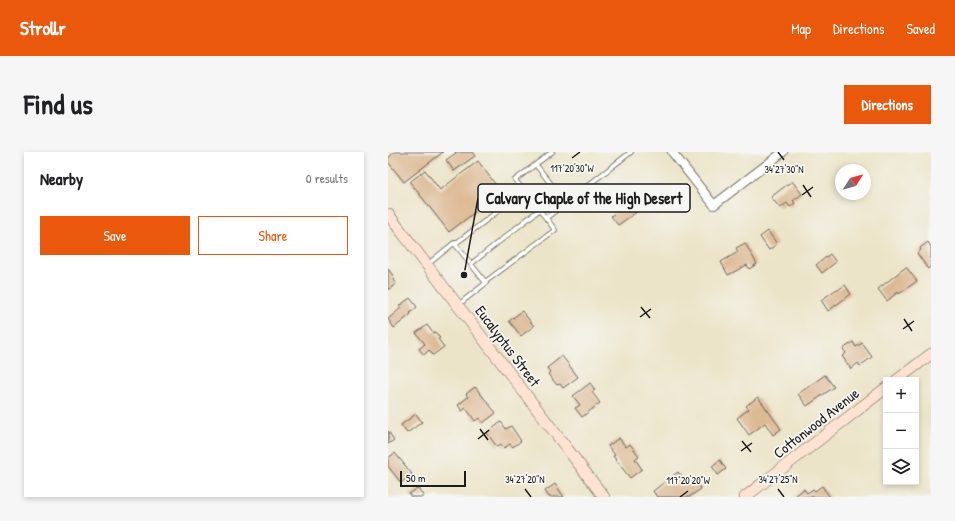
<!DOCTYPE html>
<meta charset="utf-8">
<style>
body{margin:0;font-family:"Patrick Hand",sans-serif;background:#f6f6f6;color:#202124}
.controls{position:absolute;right:12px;bottom:12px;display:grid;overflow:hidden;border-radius:0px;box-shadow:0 2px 6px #0003}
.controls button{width:36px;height:36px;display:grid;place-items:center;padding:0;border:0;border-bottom:1px solid #e0e0e0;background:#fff;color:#202124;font:20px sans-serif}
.compass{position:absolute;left:447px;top:12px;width:36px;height:36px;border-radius:50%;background:#fff;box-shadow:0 2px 6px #0003;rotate:53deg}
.scale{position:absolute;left:12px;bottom:10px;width:66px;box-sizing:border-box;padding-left:4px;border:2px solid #1c1c1c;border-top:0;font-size:11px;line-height:14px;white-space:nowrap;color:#1c1c1c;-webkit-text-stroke:3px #f6f6f2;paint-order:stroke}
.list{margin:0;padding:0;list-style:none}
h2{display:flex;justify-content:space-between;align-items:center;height:52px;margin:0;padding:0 16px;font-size:17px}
h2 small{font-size:13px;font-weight:400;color:#757577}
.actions{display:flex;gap:8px;padding:12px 16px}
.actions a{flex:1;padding:9px 0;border:1px solid #ea580c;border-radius:0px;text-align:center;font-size:14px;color:#ea580c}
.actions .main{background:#ea580c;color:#fff}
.icon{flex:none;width:22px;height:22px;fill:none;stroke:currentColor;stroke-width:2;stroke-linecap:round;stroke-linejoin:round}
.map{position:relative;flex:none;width:543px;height:345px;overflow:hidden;border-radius:0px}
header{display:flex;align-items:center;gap:24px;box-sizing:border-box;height:56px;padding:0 20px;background:#ea580c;color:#fff}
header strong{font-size:19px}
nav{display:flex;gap:22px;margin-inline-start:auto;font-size:14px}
.intro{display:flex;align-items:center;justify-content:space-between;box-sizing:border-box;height:96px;padding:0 24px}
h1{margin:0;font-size:28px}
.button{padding:10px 18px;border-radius:0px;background:#ea580c;color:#fff;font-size:14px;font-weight:700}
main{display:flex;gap:24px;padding:0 24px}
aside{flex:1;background:#fff;border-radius:0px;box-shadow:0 2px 6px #0003}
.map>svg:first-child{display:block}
.building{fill:#ddba94}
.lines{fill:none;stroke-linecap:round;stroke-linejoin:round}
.lane-casing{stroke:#656258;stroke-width:5.5}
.street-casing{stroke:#656258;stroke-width:10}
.secondary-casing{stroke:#656258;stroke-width:12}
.lane{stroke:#fff;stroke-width:4}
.street{stroke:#fff;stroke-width:8}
.secondary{stroke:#fee3d2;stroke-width:11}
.ticks{fill:none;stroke:#1c1c1c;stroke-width:1.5}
.labels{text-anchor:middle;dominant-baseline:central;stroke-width:3.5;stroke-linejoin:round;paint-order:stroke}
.street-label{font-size:15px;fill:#1c1c1c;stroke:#f6f6f2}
.ticks-label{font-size:10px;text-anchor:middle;fill:#1c1c1c;stroke:#f6f6f2;stroke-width:3.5;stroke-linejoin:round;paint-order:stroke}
.leader{fill:none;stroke:#1c1c1c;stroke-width:1.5}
.callout-dot{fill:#1c1c1c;stroke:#f6f6f2;stroke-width:1.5}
.callout{fill:#f6f6f2;stroke:#1c1c1c;stroke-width:1.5}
.callout-label{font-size:16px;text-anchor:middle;font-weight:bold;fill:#1c1c1c}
</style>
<header>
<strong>Strollr</strong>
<nav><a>Map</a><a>Directions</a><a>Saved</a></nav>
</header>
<div class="intro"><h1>Find us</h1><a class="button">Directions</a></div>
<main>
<aside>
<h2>Nearby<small>0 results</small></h2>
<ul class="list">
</ul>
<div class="actions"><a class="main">Save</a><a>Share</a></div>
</aside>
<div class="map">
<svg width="543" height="345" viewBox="0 0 543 345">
<rect width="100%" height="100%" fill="#f6f6f2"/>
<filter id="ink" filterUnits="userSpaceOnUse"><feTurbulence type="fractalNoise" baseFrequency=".025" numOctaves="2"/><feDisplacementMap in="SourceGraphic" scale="8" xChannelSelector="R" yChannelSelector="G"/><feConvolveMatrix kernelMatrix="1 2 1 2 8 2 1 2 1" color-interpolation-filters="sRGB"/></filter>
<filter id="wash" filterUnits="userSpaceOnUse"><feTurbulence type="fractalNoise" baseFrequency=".012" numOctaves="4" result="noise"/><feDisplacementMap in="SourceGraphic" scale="16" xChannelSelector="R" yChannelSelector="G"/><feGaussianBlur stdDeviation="0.9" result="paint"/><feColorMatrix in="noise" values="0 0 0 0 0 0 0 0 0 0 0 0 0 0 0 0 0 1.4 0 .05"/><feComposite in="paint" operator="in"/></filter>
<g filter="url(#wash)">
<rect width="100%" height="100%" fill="#ece4c8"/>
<g id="blocks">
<!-- building -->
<g class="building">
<path d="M7,0H55L16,30L0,10V6Z"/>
<path d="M67,0H84L87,4L66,19L58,8L68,1Z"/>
<path d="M90,9L113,40L61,80L22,30L37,18L52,38Z"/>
<path d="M404,29L414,42L405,49L407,51L402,55L399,51L392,56L383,45Z"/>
<path d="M243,49L250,59L230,73L223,64Z"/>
<path d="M380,79L389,92L381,98L372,85Z"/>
<path d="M540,90L543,95V114L540,117L529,101L533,98L532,96Z"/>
<path d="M357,91L369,112L361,117L359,113L340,123L333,110L350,100L348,96Z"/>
<path d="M442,102L448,110L434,121L428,113Z"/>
<path d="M518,115L529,129L511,142L510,140L499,149L490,137Z"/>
<path d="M0,117L7,126L5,128L8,132L0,138Z"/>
<path d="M457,133L463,142L440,159L433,148L449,137L450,138Z"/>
<path d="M22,146L29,155L22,161L23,162L6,176L0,167L13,156L11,154Z"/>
<path d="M134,159L146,174L133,184L121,169Z"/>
<path d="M39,173L45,181L47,180L52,186L50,187L56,195L45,203L41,198L36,203L31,197L37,192L28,181Z"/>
<path d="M465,190L468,195L474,191L484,205L472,214L470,211L463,217L454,204L458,201L455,197Z"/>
<path d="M174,204L190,225L175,236L172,232L169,233L160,222L162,220L159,216Z"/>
<path d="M437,223L446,235L419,254L410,242Z"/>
<path d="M202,231L207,238L204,240L212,251L194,265L187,256L192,253L185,244Z"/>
<path d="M87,235L108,261L95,271L91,266L87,269L78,256L74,259L70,253L80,245L78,242Z"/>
<path d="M370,245L393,277L385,283L377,271L361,283L349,266L361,257L358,254Z"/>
<path d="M28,262L34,270L19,281L13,273Z"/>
<path d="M113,270L118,277L123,274L133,289L125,295L122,292L116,296L113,292L109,295L99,281Z"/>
<path d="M0,279L6,288L0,292Z"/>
<path d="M231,286L238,295L242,292L251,304L247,307L254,317L242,326L225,304L227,303L220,294Z"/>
<path d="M7,301L24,322L13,331L0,314V306Z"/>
<path d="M332,308L338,317L330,323L324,314Z"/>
<path d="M290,320L299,333L306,328L313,337L301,345H269L265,339Z"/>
<path d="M167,332L176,345H161L157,339Z"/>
<path d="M434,334L442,345H406L416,337L419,341L425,337L427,339Z"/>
<path d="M30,336L36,345H23L21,342Z"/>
</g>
</g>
</g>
<g filter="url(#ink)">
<use href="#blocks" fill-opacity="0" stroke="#656258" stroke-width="1"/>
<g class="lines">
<defs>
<g id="lane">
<path d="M164,0L127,28L158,66L243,0"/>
<path d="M148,13L178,51"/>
<path d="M67,92L136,39"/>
<path d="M40,112L66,91L83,112"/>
<path d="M97,130L167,78L158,66"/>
<path d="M70,153L98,131L83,112L151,58"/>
</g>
<path id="street" d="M284,0L326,53L395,0"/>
<g id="secondary">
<path d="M0,62L216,345"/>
<path d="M509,228L543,202"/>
<path d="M357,345L498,236"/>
</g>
</defs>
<!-- lane casing -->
<use href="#lane" class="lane-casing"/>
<!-- street casing -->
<use href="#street" class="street-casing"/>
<!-- secondary casing -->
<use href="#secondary" class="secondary-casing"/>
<!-- lane -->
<use href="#lane" class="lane"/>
<!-- street -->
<use href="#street" class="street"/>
<!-- secondary -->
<use href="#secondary" class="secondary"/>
</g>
</g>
<!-- ticks -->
<path class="ticks" d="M390,0L396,8M184,6L192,0M415,33L423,45M414,43L425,35M253,155L262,166M252,165L263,157M516,167L524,179M515,177L526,169M92,277L100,288M90,287L101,278M354,289L363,300M353,299L364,291M137,337L143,345M390,337L396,345M292,345L300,339"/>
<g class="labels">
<!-- street labels -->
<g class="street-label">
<text transform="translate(120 194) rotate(53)">Eucalyptus Street</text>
<text transform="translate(428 271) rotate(-38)">Cottonwood Avenue</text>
</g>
</g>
<g class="ticks-label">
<text x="184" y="20">117°20'30"W</text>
<text x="396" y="21">34°27'30"N</text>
<text x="137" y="331">34°27'20"N</text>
<text x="390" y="331">34°27'25"N</text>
<text x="300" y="332">117°20'20"W</text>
</g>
<!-- callouts -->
<path class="leader" d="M76 123L90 46"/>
<circle class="callout-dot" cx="76" cy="123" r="4"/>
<rect class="callout" x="90" y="32" width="212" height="28" rx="4"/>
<g class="callout-label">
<text x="196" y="52">Calvary Chaple of the High Desert</text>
</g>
</svg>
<div class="controls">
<button>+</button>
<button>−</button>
<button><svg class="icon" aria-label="layers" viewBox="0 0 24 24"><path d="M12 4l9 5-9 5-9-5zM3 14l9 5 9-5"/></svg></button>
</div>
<svg class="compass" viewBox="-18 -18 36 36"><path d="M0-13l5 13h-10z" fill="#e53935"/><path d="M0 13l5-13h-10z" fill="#757577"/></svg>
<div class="scale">50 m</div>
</div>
</main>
